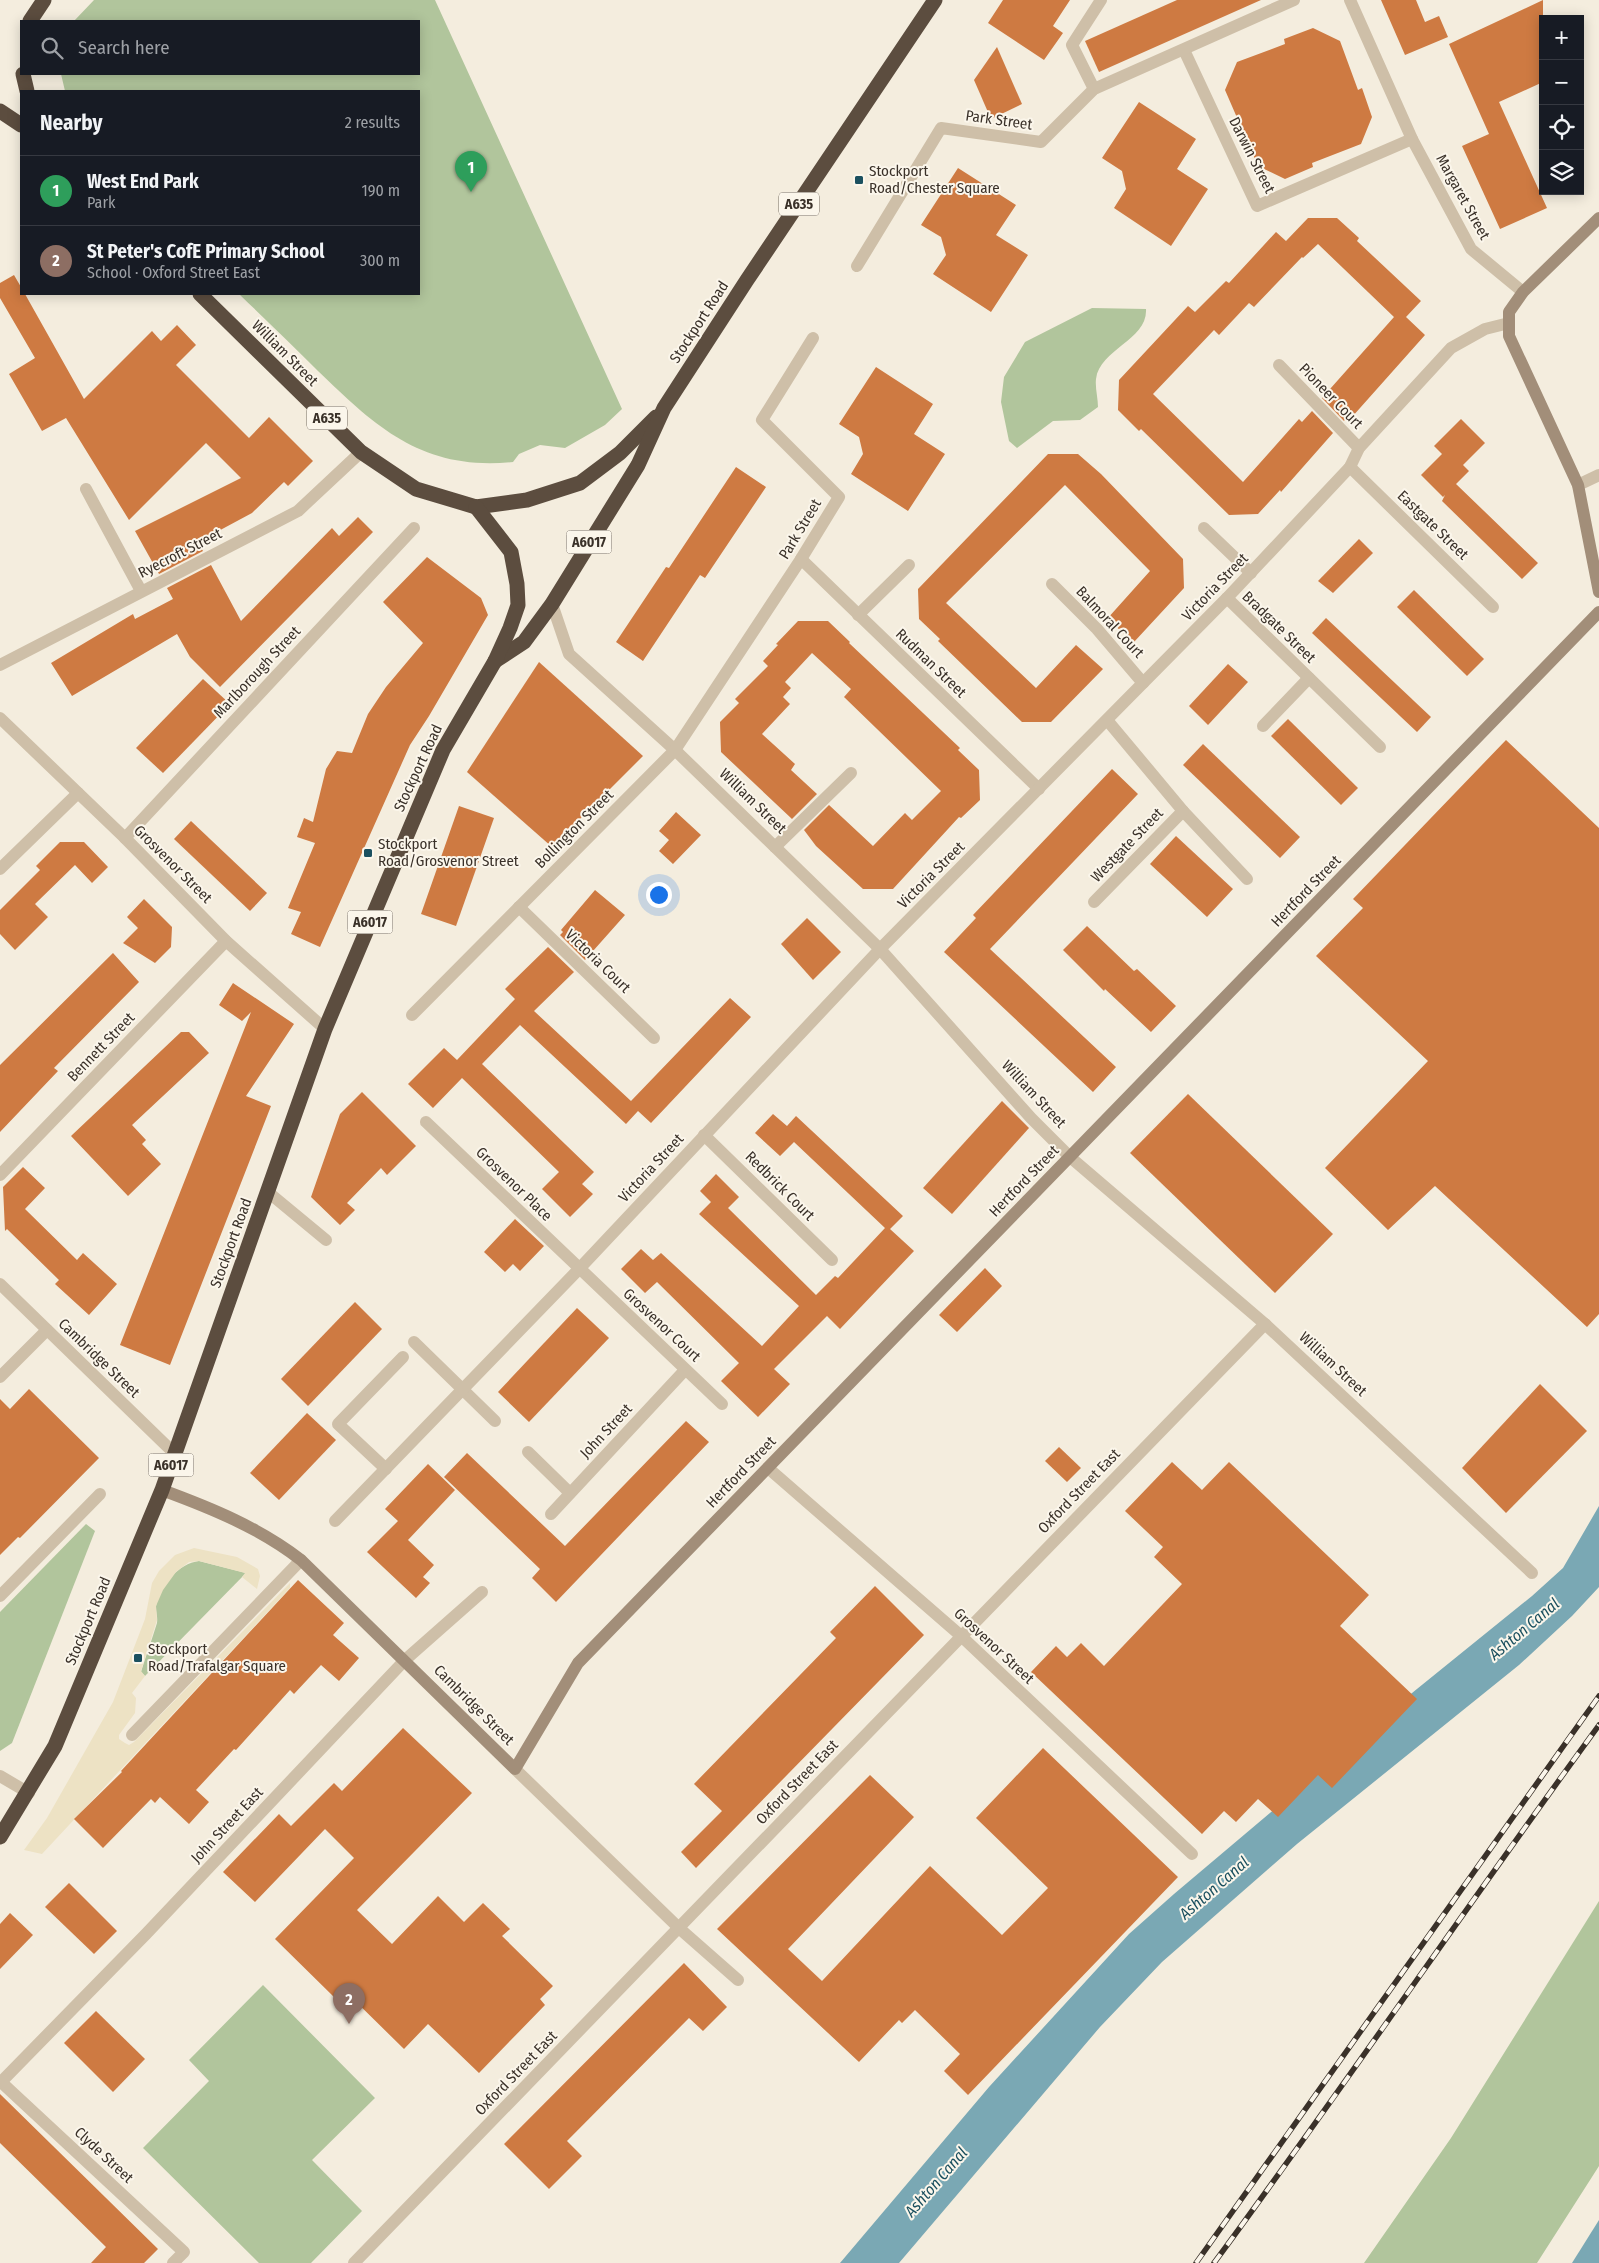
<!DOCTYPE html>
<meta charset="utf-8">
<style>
body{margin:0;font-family:"Fira Sans Condensed",sans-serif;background:#242831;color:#f1f3f6}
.controls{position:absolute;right:15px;top:15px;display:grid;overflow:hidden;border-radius:0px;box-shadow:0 2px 12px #0003}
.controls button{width:45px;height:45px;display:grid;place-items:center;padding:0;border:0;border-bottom:1px solid #363941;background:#171b24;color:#f1f3f6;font:25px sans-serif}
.you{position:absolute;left:658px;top:894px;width:18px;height:18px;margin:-12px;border:4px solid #fff;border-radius:50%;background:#1a73e8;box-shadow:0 0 0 8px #1a73e833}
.badge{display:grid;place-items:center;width:32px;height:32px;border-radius:50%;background:#db2777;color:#fff;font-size:16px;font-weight:700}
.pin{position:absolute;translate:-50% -41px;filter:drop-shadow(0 1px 2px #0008)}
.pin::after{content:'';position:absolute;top:26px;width:18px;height:15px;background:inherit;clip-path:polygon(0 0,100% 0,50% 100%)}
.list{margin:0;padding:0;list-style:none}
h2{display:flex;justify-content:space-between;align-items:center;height:65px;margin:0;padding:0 20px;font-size:21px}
h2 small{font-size:16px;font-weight:400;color:#9ea1a6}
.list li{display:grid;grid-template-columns:32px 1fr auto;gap:15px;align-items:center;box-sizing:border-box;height:70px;padding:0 20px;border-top:1px solid #363941}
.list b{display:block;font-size:19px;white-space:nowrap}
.list p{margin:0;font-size:16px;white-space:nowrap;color:#9ea1a6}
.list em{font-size:16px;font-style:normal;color:#9ea1a6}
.icon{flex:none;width:28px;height:28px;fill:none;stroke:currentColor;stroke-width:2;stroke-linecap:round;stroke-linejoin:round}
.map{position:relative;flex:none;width:1599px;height:2263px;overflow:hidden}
.search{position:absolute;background:#171b24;box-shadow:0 2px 12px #0003;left:20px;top:20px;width:400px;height:55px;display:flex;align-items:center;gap:12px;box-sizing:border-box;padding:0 18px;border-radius:0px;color:#9ea1a6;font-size:19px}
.panel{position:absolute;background:#171b24;box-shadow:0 2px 12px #0003;left:20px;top:90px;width:400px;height:205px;border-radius:0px}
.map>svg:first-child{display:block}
.green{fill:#b1c59c}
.plaza{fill:#ede2c4}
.water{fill:#7aa8b4}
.building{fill:#ce7a42}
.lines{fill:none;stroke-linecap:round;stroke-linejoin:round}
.street{stroke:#cebfa8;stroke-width:12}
.secondary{stroke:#a28e79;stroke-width:12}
.highway{stroke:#5c4d3f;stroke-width:15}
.rail-casing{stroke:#3a3129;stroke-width:5.5}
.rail{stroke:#fbf6eb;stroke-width:4;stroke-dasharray:11;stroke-linecap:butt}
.poi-dot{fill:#1b505f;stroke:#fbf6eb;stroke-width:2}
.labels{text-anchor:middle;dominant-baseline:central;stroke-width:4;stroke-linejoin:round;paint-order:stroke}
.shield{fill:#fbf6eb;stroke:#746c63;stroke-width:1}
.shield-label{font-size:14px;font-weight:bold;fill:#3a3129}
.street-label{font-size:15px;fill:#3a3129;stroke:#fbf6eb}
.poi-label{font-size:15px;fill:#3a3129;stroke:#fbf6eb;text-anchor:start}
.water-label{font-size:16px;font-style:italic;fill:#1b505f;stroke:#fbf6eb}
</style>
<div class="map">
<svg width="1599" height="2263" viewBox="0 0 1599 2263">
<rect width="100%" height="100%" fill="#f4edde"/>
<!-- green -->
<g class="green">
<path d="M94,0H435L622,409L605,425L565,448L540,445L519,454L513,462C423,471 377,428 318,371C292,345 265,319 239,294H419V91H65L61,74H419V21H74Z"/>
<path d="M1092,308L1146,309C1148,340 1100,349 1096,379C1095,388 1098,398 1098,407L1080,420L1053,421L1017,448L1009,441L1001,402L1004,377L1025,342Z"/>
<path d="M86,1524L95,1531L12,1743L0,1751V1612Z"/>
<path d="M199,1561L246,1573L145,1676L141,1672C146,1656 152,1639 157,1623C158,1618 156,1613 156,1607C158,1587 179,1563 199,1561Z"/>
<path d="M1599,1901V2166L1537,2263H1364L1451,2138Z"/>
<path d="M263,1985L375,2098L312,2160L362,2211L311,2263H259L143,2148L209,2081L189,2060Z"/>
</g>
<!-- plaza -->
<path class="plaza" d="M194,1548L237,1557L258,1569L260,1576L257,1589L242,1577L245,1573L199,1561L189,1562L176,1572L163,1590L156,1606L157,1620L141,1671L145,1676L132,1693L136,1698L135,1713L119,1735V1739L125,1743L129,1745L134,1742L290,1583V1588L42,1854L24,1850L47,1818L113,1702L145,1619L152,1583L159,1571L175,1555Z"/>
<!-- water -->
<g class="water">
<path d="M1599,1506V1587L1572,1616L1519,1665L1297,1844L1162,1962L1100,2027L899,2263H840L989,2087L1129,1934L1174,1894L1412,1693L1532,1596L1563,1568Z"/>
<path d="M1599,2220V2263H1572Z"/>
</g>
<!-- building -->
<g class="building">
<path d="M1003,0H1070L1053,26L1063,33L1044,60L988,23Z"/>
<path d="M1177,0H1261L1099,72L1085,41Z"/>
<path d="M1381,0H1416L1425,22L1439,16L1448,37L1405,55Z"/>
<path d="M1543,0V82L1499,102L1547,208L1500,229L1462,146L1489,134L1449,44Z"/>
<path d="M1313,28L1340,41L1358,90L1362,88L1372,117L1361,144L1312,163L1313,167L1285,179L1258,166L1225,90L1237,62L1285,44L1284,39Z"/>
<path d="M997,47L1022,104L991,119L974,80Z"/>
<path d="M1139,102L1196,139L1177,169L1208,189L1171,246L1114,208L1126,189L1122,171L1102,158Z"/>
<path d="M958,168L1016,205L996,235L1028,255L991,312L933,274L946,255L941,237L921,225Z"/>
<path d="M1308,218H1337L1359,238L1357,241L1421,301L1406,317L1425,335L1352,417L1349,414L1344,421L1322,398L1394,317L1318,244L1303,258L1302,257L1254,307L1249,303L1219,335L1214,330L1153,394L1243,482L1299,419L1302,422L1312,411L1333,433L1281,492L1280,490L1258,514L1229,515L1141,429L1139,431L1118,410L1119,380L1188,306L1195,312L1226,281L1229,283L1276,232L1286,241Z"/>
<path d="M14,275L21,287V294H25L84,399L152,331L161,341L177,325L196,345L176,365L249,438L269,417L313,461L288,486L284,482L252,513L198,542L203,551L159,574L135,531L241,478L206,443L129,520L66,418L42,431L9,374L35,358L0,298V283Z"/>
<path d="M876,367L933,404L914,434L945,454L908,511L851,474L863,454L859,437L839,424Z"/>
<path d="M1461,419L1485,443L1463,465L1469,471L1456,484L1538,563L1522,579L1442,501L1445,495L1443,497L1421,475L1442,454L1434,446Z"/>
<path d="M1048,454H1078L1101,474L1183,559L1184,588L1134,642L1107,619L1150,571L1065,485L946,603L1036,688L1076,645L1103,669L1051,722H1022L938,641L940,639L919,619L918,589Z"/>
<path d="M736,467L766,487L705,578L700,575L643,661L616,642L666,567L669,568Z"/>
<path d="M358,517L373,532L220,687L190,657L177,634L72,696L51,663L133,614L135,619L173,599L167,588L211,565L241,621L332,528L339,536Z"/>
<path d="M1359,539L1373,553L1333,593L1318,581Z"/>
<path d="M427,557L481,598L488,615L429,716L410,745L320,947L291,934L301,912L288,908L315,843L297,837L304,818L313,822L326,769L337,751L352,753L368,714L386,687L423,643L383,602Z"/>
<path d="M1414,590L1484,659L1467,676L1397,607Z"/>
<path d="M1326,618L1431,717L1417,732L1312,633Z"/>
<path d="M798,621H828L850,642L849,643L960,748L958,750L979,770L980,800L961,818L959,817L893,889H863L816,846L804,830L829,805L873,846L905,813L912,820L941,791L844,697L851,689L812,653L785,682L791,688L783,697L790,704L762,734L795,764L791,770L817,794L792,819L721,752L720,722L739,703L735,699L768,666L763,661L778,645L776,644Z"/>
<path d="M539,662L643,756L552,847L467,772Z"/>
<path d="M1228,664L1248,682L1208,725L1189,706Z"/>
<path d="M203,679L230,704L163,773L136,748Z"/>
<path d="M1288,719L1358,788L1341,805L1271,736Z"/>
<path d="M1506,740L1599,828V1314L1587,1327L1435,1186L1388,1230L1325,1168L1428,1061L1316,956L1363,908L1353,899Z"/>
<path d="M1203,744L1300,837L1280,858L1183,765Z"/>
<path d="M1112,769L1138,794L990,949L1116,1067L1093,1092L944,952L976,918L973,915Z"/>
<path d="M459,806L494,818L456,926L421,914Z"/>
<path d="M676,812L701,835L673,864L659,851L669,840L659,831Z"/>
<path d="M191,821L267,893L250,911L174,839Z"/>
<path d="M1176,836L1233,889L1207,917L1150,864Z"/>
<path d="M60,842H84L108,867L92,883L75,865L35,904L48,917L15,950L0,934V910L40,870L36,866Z"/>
<path d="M595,890L625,915L585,960L560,935L563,932L561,930Z"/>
<path d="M144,899L172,927L171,947L155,963L123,943L138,928L127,917Z"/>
<path d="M807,918L841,952L813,980L781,944Z"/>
<path d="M1087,926L1134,971L1137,969L1176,1006L1151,1032L1105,989L1104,991L1063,950Z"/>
<path d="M548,947L574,972L534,1011L631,1101L730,998L751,1017L651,1123L638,1111L626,1124L520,1025L482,1064L594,1172L582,1184L593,1194L570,1217L542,1189L559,1172L462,1078L433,1108L408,1084L444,1048L457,1060L515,999L505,989Z"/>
<path d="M113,953L139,982L54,1068L58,1071L0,1132V1065Z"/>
<path d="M233,983L294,1024L246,1096L271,1106L170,1365L120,1345L251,1012L242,1021L219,1005Z"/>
<path d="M181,1032H189L209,1053L132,1125L146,1140L142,1144L161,1164L128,1196L71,1136Z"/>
<path d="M362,1092L416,1146L387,1175L381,1168L347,1203L355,1210L340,1225L311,1197L340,1114Z"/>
<path d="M1188,1094L1333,1234L1275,1293L1130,1153Z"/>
<path d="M1002,1101L1029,1128L952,1214L923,1188Z"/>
<path d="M773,1114L787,1126L796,1116L903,1216L890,1229L914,1251L840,1329L827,1316L774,1369L790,1384L758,1417L721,1381L739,1363L657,1282L645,1293L621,1269L641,1249L653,1260L661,1253L762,1346L799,1306L699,1214L711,1202L700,1191L716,1174L739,1197L728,1208L816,1295L835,1276L838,1278L885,1228L794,1142L780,1156L755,1133Z"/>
<path d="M23,1167L45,1188L25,1209L77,1260L83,1253L117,1284L89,1315L55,1284L59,1280L7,1229L5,1231L3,1187Z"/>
<path d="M515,1219L544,1246L520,1271L513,1264L505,1272L484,1252Z"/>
<path d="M985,1268L1002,1286L957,1332L939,1315Z"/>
<path d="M355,1302L382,1329L308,1406L281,1379Z"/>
<path d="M577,1308L609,1338L529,1422L498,1392Z"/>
<path d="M1540,1384L1587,1431L1506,1513L1462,1468Z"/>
<path d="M29,1389L99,1458L20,1538L18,1537L0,1555V1399L10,1409Z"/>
<path d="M307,1413L336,1440L279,1500L250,1473Z"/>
<path d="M686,1421L709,1442L556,1602L532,1578L540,1569L444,1477L467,1453L565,1546Z"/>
<path d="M1059,1447L1081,1468L1067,1482L1045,1461Z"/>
<path d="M1172,1462L1202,1490L1229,1462L1369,1595L1340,1626L1417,1699L1332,1788L1318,1775L1278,1817L1258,1799L1236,1822L1224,1811L1202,1834L1031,1672L1056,1646L1067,1657L1081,1643L1104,1666L1182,1584L1154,1557L1163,1547L1125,1511Z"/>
<path d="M428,1464L455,1490L408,1540L434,1565L423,1577L430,1583L416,1598L367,1552L398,1521L385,1509Z"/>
<path d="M298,1580L344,1623L333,1635L359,1658L339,1681L321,1665L294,1694L290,1690L236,1750L234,1749L196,1790L209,1802L189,1824L160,1797L155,1803L151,1799L103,1848L74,1819L122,1772L121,1771Z"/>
<path d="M875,1586L924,1635L696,1868L681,1852L722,1811L694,1784L836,1638L830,1632Z"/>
<path d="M403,1728L472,1793L357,1910L392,1944L438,1896L464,1922L483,1903L510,1929L502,1936L553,1986L540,1999L545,2005L479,2073L428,2024L404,2049L343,1989L335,1998L275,1939L354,1858L325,1829L255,1902L223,1872L279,1814L291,1826L334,1783L342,1791Z"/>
<path d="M1043,1748L1178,1877L968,2095L944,2071L960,2054L915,2010L902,2023L899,2020L859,2062L717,1929L870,1775L914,1817L788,1949L822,1981L930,1866L1002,1935L1048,1888L976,1818Z"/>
<path d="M69,1883L117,1931L94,1954L45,1907Z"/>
<path d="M10,1913L33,1935L0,1969V1924Z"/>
<path d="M684,1963L727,2007L703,2031L689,2018L567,2141L582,2156L549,2189L504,2144Z"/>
<path d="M96,2011L145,2059L113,2092L64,2043Z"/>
<path d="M0,2094L158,2249L144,2263H91L106,2247L0,2143Z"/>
</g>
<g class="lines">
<!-- street -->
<g class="street">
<path d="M1350,0L1412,139L1471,249L1523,292"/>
<path d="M1184,50L1257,206L1412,139"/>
<path d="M1094,89L1072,45L1101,0"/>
<path d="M857,266L941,128L1041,142L1094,89L1294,0"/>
<path d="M1279,365L1359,448"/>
<path d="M1350,467L1493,607"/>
<path d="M1578,485L1599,475"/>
<path d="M86,489L141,591"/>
<path d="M1204,528L1251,573"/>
<path d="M801,559L1039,789"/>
<path d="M1052,584L1097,629L1143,683"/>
<path d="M1227,598L1380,747"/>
<path d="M552,604L569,654L675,750L880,949L1031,1118L1070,1157L1265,1324L1532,1573"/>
<path d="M858,615L909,565"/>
<path d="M0,665L298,511L361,452"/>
<path d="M0,718L125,838L226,941L325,1029"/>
<path d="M1107,720L1183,811L1247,879"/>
<path d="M1263,726L1309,678"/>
<path d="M125,838L414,528"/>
<path d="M775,847L851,773"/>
<path d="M0,869L78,793"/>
<path d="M1094,902L1183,811"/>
<path d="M519,907L654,1038"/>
<path d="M412,1015L675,750L801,559L839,497L762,420L813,338"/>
<path d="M426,1122L722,1404"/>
<path d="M704,1135L832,1260"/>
<path d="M0,1175L226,941"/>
<path d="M268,1192L326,1240"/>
<path d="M0,1284L175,1454"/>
<path d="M414,1342L495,1421"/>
<path d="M0,1377L47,1330"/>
<path d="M528,1452L570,1493"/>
<path d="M768,1468L960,1635L1192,1854"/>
<path d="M386,1469L338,1424L403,1357"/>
<path d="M551,1514L685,1370"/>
<path d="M335,1521L579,1269L880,949L1227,598L1350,467L1359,448L1451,348L1485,329L1509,323"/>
<path d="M0,1596L100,1494"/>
<path d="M132,1735L301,1560"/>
<path d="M515,1769L680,1929L738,1980"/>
<path d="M0,1776L29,1793"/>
<path d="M1,2082L184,2252L173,2263"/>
<path d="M0,2083L146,1934L405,1660L482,1592"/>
<path d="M354,2263C658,1951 960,1635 1265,1324"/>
</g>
<!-- secondary -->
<g class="secondary">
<path d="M1599,218L1523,292L1509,312V336L1578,485L1599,592"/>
<path d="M162,1490C211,1508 260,1528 301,1560L515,1769L578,1663L1599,612"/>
</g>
<!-- highway -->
<g class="highway">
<path d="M30,21L44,0"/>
<path d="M23,74L27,91"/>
<path d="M0,111L21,125"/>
<path d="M200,294L361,452L416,489L476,507L527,500L580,483L620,453L656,417"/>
<path d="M495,661L524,642L552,604L638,465L664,408L747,280L935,0"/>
<path d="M0,1837L55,1746L162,1490L325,1029L443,750L495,661L510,628L518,605L517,584L511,552L476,507"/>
</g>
<defs>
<g id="rail">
<path d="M1196,2263L1599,1696"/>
<path d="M1214,2263C1345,2085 1469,1903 1599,1725"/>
</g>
</defs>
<!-- rail casing -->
<use href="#rail" class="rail-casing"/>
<!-- rail -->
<use href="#rail" class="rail"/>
</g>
<!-- markers -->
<g class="poi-dot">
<rect x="854" y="175" width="10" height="10" rx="2.5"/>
<rect x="363" y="848" width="10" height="10" rx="2.5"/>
<rect x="133" y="1653" width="10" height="10" rx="2.5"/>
</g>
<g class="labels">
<!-- shield labels -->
<g class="shield">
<rect x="779" y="192.5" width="40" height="23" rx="4"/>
<rect x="307" y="406.5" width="40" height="23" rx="4"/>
<rect x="566.5" y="530.5" width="45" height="23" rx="4"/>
<rect x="347.5" y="910.5" width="45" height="23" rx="4"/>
<rect x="148.5" y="1453.5" width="45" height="23" rx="4"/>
</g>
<g class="shield-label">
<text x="799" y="204">A635</text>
<text x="327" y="418">A635</text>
<text x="589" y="542">A6017</text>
<text x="370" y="922">A6017</text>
<text x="171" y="1465">A6017</text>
</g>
<!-- street labels -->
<g class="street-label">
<text transform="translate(999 120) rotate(8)">Park Street</text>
<text transform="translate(1252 155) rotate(63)">Darwin Street</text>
<text transform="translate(1463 197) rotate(61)">Margaret Street</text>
<text transform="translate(699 322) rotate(-57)">Stockport Road</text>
<text transform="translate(285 353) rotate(45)">William Street</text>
<text transform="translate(1331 396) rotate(46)">Pioneer Court</text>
<text transform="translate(1433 525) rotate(44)">Eastgate Street</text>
<text transform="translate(800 529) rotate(-59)">Park Street</text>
<text transform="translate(180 553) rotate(-27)">Ryecroft Street</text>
<text transform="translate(1215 587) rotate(-46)">Victoria Street</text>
<text transform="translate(1110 622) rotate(47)">Balmoral Court</text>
<text transform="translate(1279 627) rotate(44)">Bradgate Street</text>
<text transform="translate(931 663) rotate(44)">Rudman Street</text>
<text transform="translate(257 672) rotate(-47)">Marlborough Street</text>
<text transform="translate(418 768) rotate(-65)">Stockport Road</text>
<text transform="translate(753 801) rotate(44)">William Street</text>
<text transform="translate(574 829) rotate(-45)">Bollington Street</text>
<text transform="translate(1127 845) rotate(-46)">Westgate Street</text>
<text transform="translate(173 864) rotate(45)">Grosvenor Street</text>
<text transform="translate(931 875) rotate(-45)">Victoria Street</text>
<text transform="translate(1306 891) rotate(-46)">Hertford Street</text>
<text transform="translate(598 961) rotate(44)">Victoria Court</text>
<text transform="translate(101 1047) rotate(-46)">Bennett Street</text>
<text transform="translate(1034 1094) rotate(47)">William Street</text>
<text transform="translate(651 1168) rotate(-47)">Victoria Street</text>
<text transform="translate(1024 1181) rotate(-46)">Hertford Street</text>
<text transform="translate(514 1184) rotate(44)">Grosvenor Place</text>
<text transform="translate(780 1186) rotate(45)">Redbrick Court</text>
<text transform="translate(231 1243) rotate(-70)">Stockport Road</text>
<text transform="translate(662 1325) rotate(43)">Grosvenor Court</text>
<text transform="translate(99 1358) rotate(44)">Cambridge Street</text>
<text transform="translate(1333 1364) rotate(43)">William Street</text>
<text transform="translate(606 1431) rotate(-47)">John Street</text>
<text transform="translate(741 1472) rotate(-46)">Hertford Street</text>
<text transform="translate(1079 1491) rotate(-46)">Oxford Street East</text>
<text transform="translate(88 1621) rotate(-67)">Stockport Road</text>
<text transform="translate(994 1646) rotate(43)">Grosvenor Street</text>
<text transform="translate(474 1705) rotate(45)">Cambridge Street</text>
<text transform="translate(797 1782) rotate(-46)">Oxford Street East</text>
<text transform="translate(227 1825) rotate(-47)">John Street East</text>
<text transform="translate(516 2073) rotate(-46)">Oxford Street East</text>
<text transform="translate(104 2155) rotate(43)">Clyde Street</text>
</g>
<!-- poi labels -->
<g class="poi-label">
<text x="869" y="171">Stockport<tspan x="869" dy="17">Road/Chester Square</tspan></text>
<text x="378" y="844">Stockport<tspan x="378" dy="17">Road/Grosvenor Street</tspan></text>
<text x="148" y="1649">Stockport<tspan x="148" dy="17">Road/Trafalgar Square</tspan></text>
</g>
<!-- water labels -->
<g class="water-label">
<text transform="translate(1524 1629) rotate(-40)">Ashton Canal</text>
<text transform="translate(1214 1888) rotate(-41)">Ashton Canal</text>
<text transform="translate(936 2182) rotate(-49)">Ashton Canal</text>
</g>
</g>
</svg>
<div class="controls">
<button>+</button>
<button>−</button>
<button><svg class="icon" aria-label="locate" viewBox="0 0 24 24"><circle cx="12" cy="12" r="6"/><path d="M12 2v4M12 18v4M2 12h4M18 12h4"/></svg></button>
<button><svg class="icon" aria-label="layers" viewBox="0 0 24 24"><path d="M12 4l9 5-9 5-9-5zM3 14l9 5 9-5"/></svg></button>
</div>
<div class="you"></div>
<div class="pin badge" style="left:471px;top:192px;background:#2e9e5b">1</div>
<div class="pin badge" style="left:349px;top:2024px;background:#8d6e63">2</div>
<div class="search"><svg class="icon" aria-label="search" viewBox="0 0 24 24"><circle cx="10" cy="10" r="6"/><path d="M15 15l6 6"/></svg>Search here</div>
<section class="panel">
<h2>Nearby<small>2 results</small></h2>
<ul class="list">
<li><span class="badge" style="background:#2e9e5b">1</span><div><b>West End Park</b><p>Park</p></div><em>190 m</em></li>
<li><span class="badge" style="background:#8d6e63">2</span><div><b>St Peter's CofE Primary School</b><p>School · Oxford Street East</p></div><em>300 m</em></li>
</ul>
</section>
</div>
